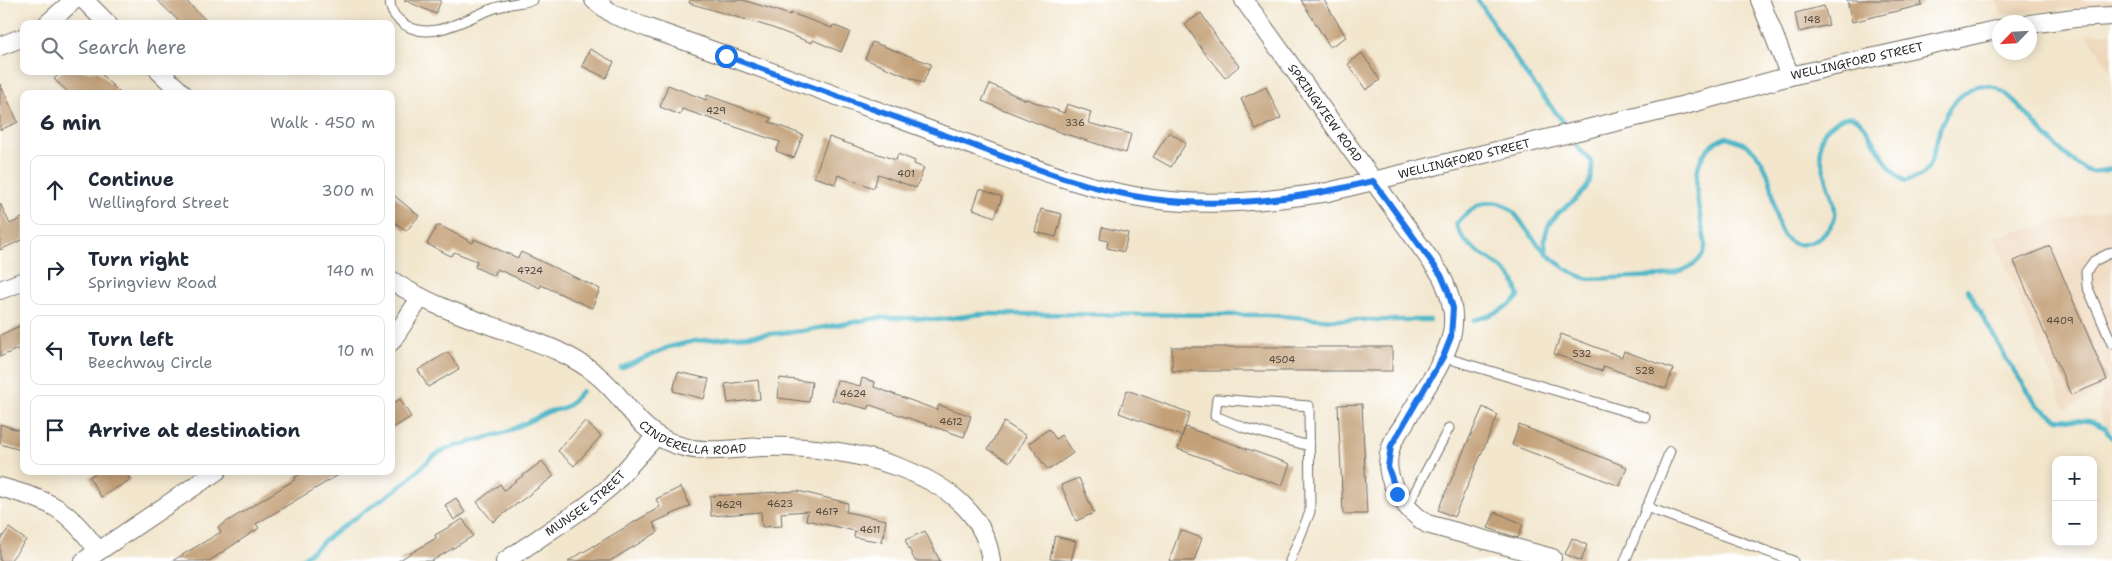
<!DOCTYPE html>
<meta charset="utf-8">
<style>
body{margin:0;font-family:"Shantell Sans",sans-serif;background:#f6f6f7;color:#1f2937}
.controls{position:absolute;right:15px;bottom:15px;display:grid;overflow:hidden;border-radius:10px;box-shadow:0 2px 12px #0003}
.controls button{width:45px;height:45px;display:grid;place-items:center;padding:0;border:0;border-bottom:1px solid #e0e1e3;background:#fff;color:#1f2937;font:25px sans-serif}
.compass{position:absolute;left:1992px;top:15px;width:45px;height:45px;border-radius:50%;background:#fff;box-shadow:0 2px 12px #0003;rotate:245deg}
.stop{position:absolute;width:15px;height:15px;margin:-11px;border:4px solid #1a73e8;border-radius:50%;background:#fff}
.stop.end{background:#1a73e8;border-color:#fff;box-shadow:0 1px 5px #0008}
.list{margin:0;padding:0;list-style:none}
h2{display:flex;justify-content:space-between;align-items:center;height:65px;margin:0;padding:0 20px;font-size:21px}
h2 small{font-size:16px;font-weight:400;color:#747a83}
.list li{display:grid;grid-template-columns:32px 1fr auto;gap:15px;align-items:center;box-sizing:border-box;height:70px;margin:0 10px 10px;padding:0 10px;border:1px solid #e0e1e3;border-radius:10px}
.list b{display:block;font-size:19px;white-space:nowrap}
.list p{margin:0;font-size:16px;white-space:nowrap;color:#747a83}
.list em{font-size:16px;font-style:normal;color:#747a83}
.icon{flex:none;width:28px;height:28px;fill:none;stroke:currentColor;stroke-width:2;stroke-linecap:round;stroke-linejoin:round}
.map{position:relative;flex:none;width:2112px;height:561px;overflow:hidden}
.search{position:absolute;background:#fff;box-shadow:0 2px 12px #0003;left:20px;top:20px;width:375px;height:55px;display:flex;align-items:center;gap:12px;box-sizing:border-box;padding:0 18px;border-radius:10px;color:#747a83;font-size:19px}
.panel{position:absolute;background:#fff;box-shadow:0 2px 12px #0003;left:20px;top:90px;width:375px;height:385px;border-radius:10px}
.map>svg:first-child{display:block}
.built{fill:#eed7bb}
.lines{fill:none;stroke-linecap:round;stroke-linejoin:round}
.stream{stroke:#49b5c6;stroke-width:4.5}
.building{fill:#c3a078}
.lane-casing{stroke:#716c64;stroke-width:11}
.street-casing{stroke:#716c64;stroke-width:20}
.lane{stroke:#fff;stroke-width:9}
.street{stroke:#fff;stroke-width:18}
.route{stroke:#1a73e8;stroke-width:6}
.labels{text-anchor:middle;dominant-baseline:central;stroke-width:4;stroke-linejoin:round;paint-order:stroke}
.number-label{font-size:10px;fill:#51483e}
.street-label{font-size:12px;fill:#2b2b2b;stroke:#fff}
</style>
<div class="map">
<svg width="2112" height="561" viewBox="0 0 2112 561">
<rect width="100%" height="100%" fill="#fff"/>
<filter id="ink" filterUnits="userSpaceOnUse"><feTurbulence type="fractalNoise" baseFrequency=".02" numOctaves="2"/><feDisplacementMap in="SourceGraphic" scale="10" xChannelSelector="R" yChannelSelector="G"/><feConvolveMatrix kernelMatrix="1 2 1 2 8 2 1 2 1" color-interpolation-filters="sRGB"/></filter>
<filter id="wash" filterUnits="userSpaceOnUse"><feTurbulence type="fractalNoise" baseFrequency=".0096" numOctaves="4" result="noise"/><feDisplacementMap in="SourceGraphic" scale="20" xChannelSelector="R" yChannelSelector="G"/><feGaussianBlur stdDeviation="1.12" result="paint"/><feColorMatrix in="noise" values="0 0 0 0 0 0 0 0 0 0 0 0 0 0 0 0 0 1.4 0 .05"/><feComposite in="paint" operator="in"/></filter>
<g filter="url(#wash)">
<rect width="100%" height="100%" fill="#f2e6cd"/>
<!-- built -->
<g class="built">
<path d="M1996,0H2112V5L2002,14Z"/>
<path d="M2112,33V73L2087,34Z"/>
<path d="M2112,208V434L2099,415L2102,389L2065,410L1994,237Z"/>
</g>
<g class="lines">
<!-- stream -->
<g class="stream">
<path d="M1478,0L1525,73L1564,123"/>
<path d="M1547,253C1546,249 1544,243 1545,238C1549,203 1596,204 1592,162L1576,146"/>
<path d="M1967,289L2009,363L2037,405L2058,419L2089,421L2105,428L2112,438"/>
<path d="M1474,320C1490,316 1507,309 1519,297C1517,291 1516,283 1512,278C1496,258 1464,252 1456,224C1469,210 1486,195 1506,206C1515,211 1521,222 1526,229C1542,251 1562,272 1589,279L1661,276C1675,273 1693,269 1702,256C1708,247 1704,237 1702,227C1696,193 1686,151 1727,137C1736,141 1747,143 1754,151C1762,159 1768,173 1771,184C1775,201 1774,234 1792,243C1800,246 1806,244 1814,241C1820,239 1822,237 1826,232C1830,227 1834,223 1835,216C1838,194 1804,146 1830,126C1836,121 1846,115 1854,117C1869,122 1882,168 1905,181C1911,179 1918,178 1923,174C1934,165 1936,137 1942,124C1947,111 1955,99 1967,91C1995,71 2020,107 2037,126C2046,136 2076,168 2089,171C2096,172 2105,170 2112,169"/>
<path d="M621,368L669,347L695,341L802,331L877,318H920L938,320L980,314L1268,315L1334,320H1430"/>
<path d="M300,561L335,532L404,484L432,457L446,449L507,432L550,411L562,409L570,404L582,391"/>
</g>
</g>
<g id="blocks">
<!-- building -->
<g class="building">
<path d="M157,0H185L210,24H182Z"/>
<path d="M404,0H441L436,14Z"/>
<path d="M690,0H743L790,15L791,13L832,28L833,25L850,32L841,52L813,40L812,43L770,27L689,3Z"/>
<path d="M1301,0H1324L1346,37L1330,47Z"/>
<path d="M1847,0H1921L1922,5L1852,22Z"/>
<path d="M1824,6L1829,25L1799,32L1795,13Z"/>
<path d="M1201,13L1221,44L1239,66L1225,78L1203,51L1185,24Z"/>
<path d="M872,42L931,64L923,83L865,59Z"/>
<path d="M590,49L614,62L606,78L582,66Z"/>
<path d="M1362,53L1380,80L1366,90L1348,64Z"/>
<path d="M62,71H98L121,94H70L54,79Z"/>
<path d="M0,84L18,122L0,130Z"/>
<path d="M990,84L1026,100V99L1064,113L1067,104L1091,112L1088,123L1131,134L1126,153L1059,132L982,101Z"/>
<path d="M668,85L706,100L707,95L771,118L769,122L803,135L794,158L776,151L780,142L682,109L680,115L660,107Z"/>
<path d="M1266,87L1281,118L1256,130L1241,99Z"/>
<path d="M1169,132L1186,143L1171,167L1153,157Z"/>
<path d="M829,137L896,160L898,154L915,161L914,164L924,168L916,188L878,174L874,188L838,175L835,184L814,177Z"/>
<path d="M980,189L1002,197L995,217L973,209Z"/>
<path d="M391,193L419,216L406,231L391,219Z"/>
<path d="M0,203L10,224L24,217V239L0,250Z"/>
<path d="M1041,209L1062,214L1056,237L1035,232Z"/>
<path d="M437,226H441L473,243L474,239L518,258L521,252L600,289L592,308L541,285L540,288L497,269L494,276L475,267L477,261L454,252L451,256L427,244Z"/>
<path d="M1102,227L1128,233L1124,252L1107,248L1108,241L1100,239Z"/>
<path d="M2050,246L2107,380L2071,395L2014,261Z"/>
<path d="M24,324V346L0,357V335Z"/>
<path d="M1561,334L1622,357L1624,351L1673,369L1666,389L1604,366L1602,371L1554,354Z"/>
<rect x="1172" y="347" width="220" height="24"/>
<path d="M448,352L459,369L428,387L418,370Z"/>
<path d="M678,372L709,379L704,399L673,391Z"/>
<path d="M780,378L812,382L809,402L778,398Z"/>
<path d="M862,378L875,382L874,387L937,410L939,405L971,416L964,437L870,405L868,409L832,400L837,380L860,386Z"/>
<path d="M758,380L760,399L728,403L725,384Z"/>
<path d="M1127,390L1190,413L1182,436L1119,413Z"/>
<path d="M400,399L411,417L391,429V405Z"/>
<path d="M1362,404L1367,514H1343L1338,405Z"/>
<path d="M1483,407L1498,415L1454,517L1438,510Z"/>
<path d="M585,421L601,436L574,466L558,451Z"/>
<path d="M1004,422L1026,436L1010,462L988,449Z"/>
<path d="M0,424L24,432V451L0,444Z"/>
<path d="M1519,425L1627,467L1620,486L1512,445Z"/>
<path d="M1185,427L1290,464L1282,486L1178,449Z"/>
<path d="M1049,429L1056,439L1061,435L1073,453L1050,469H1047L1029,443Z"/>
<path d="M542,461L554,476L493,522L477,502L500,484L504,490Z"/>
<path d="M100,471H126L130,480L101,497L89,477Z"/>
<path d="M304,471H345L256,524L259,528L209,561H172L221,532L218,527L296,479L295,477Z"/>
<path d="M1079,478L1094,513L1076,521L1061,485Z"/>
<path d="M681,487L690,506L653,523L658,532L610,561H568L660,507L656,499Z"/>
<path d="M798,491L848,503L846,512L886,520L882,542L854,537L855,531L806,520L808,511L781,513L782,526L762,527L761,512L711,516L710,496Z"/>
<path d="M456,498L465,513L454,520L445,505Z"/>
<path d="M1495,512L1523,524L1518,538L1488,528Z"/>
<path d="M463,519L473,536L432,561H398L436,538L435,535Z"/>
<path d="M9,528L26,540L10,561H0V540Z"/>
<path d="M1180,530L1202,538L1194,561H1169Z"/>
<path d="M925,531L940,561H915L905,540Z"/>
<path d="M1055,536L1076,541L1071,561L1050,559Z"/>
<path d="M1572,538L1587,545L1581,561L1565,554Z"/>
</g>
</g>
</g>
<g filter="url(#ink)">
<use href="#blocks" fill-opacity="0" stroke="#716c64" stroke-width="1"/>
<g class="lines">
<defs>
<g id="lane">
<path d="M390,0C390,8 393,15 399,20C426,46 464,19 492,9C505,4 520,3 533,0"/>
<path d="M2112,252L2094,261L2086,272L2087,286L2112,344"/>
<path d="M1443,357L1645,417"/>
<path d="M1407,507L1449,428"/>
<path d="M1646,507L1793,561"/>
<path d="M1290,561L1310,512L1309,406L1217,399L1215,416L1245,428L1309,446"/>
<path d="M1625,561L1670,451"/>
</g>
<g id="street">
<path d="M84,0L108,24"/>
<path id="s1" d="M594,0L614,15L648,28C747,62 845,99 943,135C1011,159 1080,189 1152,199C1211,207 1270,201 1328,192L1685,105L1790,76L2000,29"/>
<path id="s2" d="M1244,0L1441,275C1450,294 1457,315 1451,337C1444,364 1418,399 1404,424C1399,431 1393,439 1391,447C1380,477 1403,508 1427,524L1552,558"/>
<path d="M1760,0L1790,76"/>
<path d="M47,24L74,0"/>
<path d="M2030,24L2075,18L2112,16"/>
<path d="M0,46L24,37"/>
<path d="M159,71L183,94"/>
<path id="s3" d="M391,280C428,305 470,318 512,333C542,344 571,354 596,374C628,399 635,431 677,445C706,455 734,448 763,447C838,444 980,468 991,561"/>
<path d="M0,290L24,281"/>
<path d="M391,342L421,297"/>
<path d="M0,487C50,501 67,507 98,551"/>
<path d="M84,561L217,471"/>
<path id="s4" d="M505,561L584,508L611,486L656,436"/>
</g>
</defs>
<!-- lane casing -->
<use href="#lane" class="lane-casing"/>
<!-- street casing -->
<use href="#street" class="street-casing"/>
<!-- lane -->
<use href="#lane" class="lane"/>
<!-- street -->
<use href="#street" class="street"/>
</g>
</g>
<g class="lines" filter="url(#ink)">
<!-- route -->
<path class="route" d="M726,56C806,85 885,114 964,142C1025,165 1088,190 1152,199C1227,209 1301,199 1373,181L1441,275L1448,291L1453,308L1451,337L1443,357L1391,446L1388,467L1397,494"/>
</g>
<g class="labels">
<!-- number labels -->
<g class="number-label">
<text x="1812" y="19">148</text>
<text x="716" y="110">429</text>
<text x="1075" y="122">336</text>
<text x="906" y="173">401</text>
<text x="530" y="270">4724</text>
<text x="2060" y="320">4409</text>
<text x="1582" y="353">532</text>
<text x="1282" y="359">4504</text>
<text x="1645" y="370">528</text>
<text x="853" y="393">4624</text>
<text x="951" y="421">4612</text>
<text x="780" y="503">4623</text>
<text x="729" y="504">4629</text>
<text x="827" y="511">4617</text>
<text x="870" y="529">4611</text>
</g>
<!-- street labels -->
<g class="street-label">
<text stroke="none"><textPath href="#s1" startOffset="1316">WELLINGFORD STREET</textPath></text>
<text stroke="none"><textPath href="#s2" startOffset="139">SPRINGVIEW ROAD</textPath></text>
<text stroke="none"><textPath href="#s1" startOffset="911">WELLINGFORD STREET</textPath></text>
<text stroke="none"><textPath href="#s3" startOffset="349">CINDERELLA ROAD</textPath></text>
<text stroke="none"><textPath href="#s4" startOffset="99">MUNSEE STREET</textPath></text>
</g>
</g>
</svg>
<div class="controls">
<button>+</button>
<button>−</button>
</div>
<svg class="compass" viewBox="-18 -18 36 36"><path d="M0-13l5 13h-10z" fill="#e53935"/><path d="M0 13l5-13h-10z" fill="#747a83"/></svg>
<div class="stop" style="left:726px;top:56px"></div>
<div class="stop end" style="left:1397px;top:494px"></div>
<div class="search"><svg class="icon" aria-label="search" viewBox="0 0 24 24"><circle cx="10" cy="10" r="6"/><path d="M15 15l6 6"/></svg>Search here</div>
<section class="panel">
<h2>6 min<small>Walk · 450 m</small></h2>
<ul class="list">
<li><svg class="icon" aria-label="ahead" viewBox="0 0 24 24"><path d="M12 20V5M6 11l6-6 6 6"/></svg><div><b>Continue</b><p>Wellingford Street</p></div><em>300 m</em></li>
<li><svg class="icon" aria-label="right" viewBox="0 0 24 24"><path d="M7 20v-9h11M14 6l5 5-5 5"/></svg><div><b>Turn right</b><p>Springview Road</p></div><em>140 m</em></li>
<li><svg class="icon" aria-label="left" viewBox="0 0 24 24"><path d="M17 20v-9H6M10 6l-5 5 5 5"/></svg><div><b>Turn left</b><p>Beechway Circle</p></div><em>10 m</em></li>
<li><svg class="icon" aria-label="arrive" viewBox="0 0 24 24"><path d="M6 21V4h12l-3 4 3 4H6"/></svg><div><b>Arrive at destination</b></div></li>
</ul>
</section>
</div>
